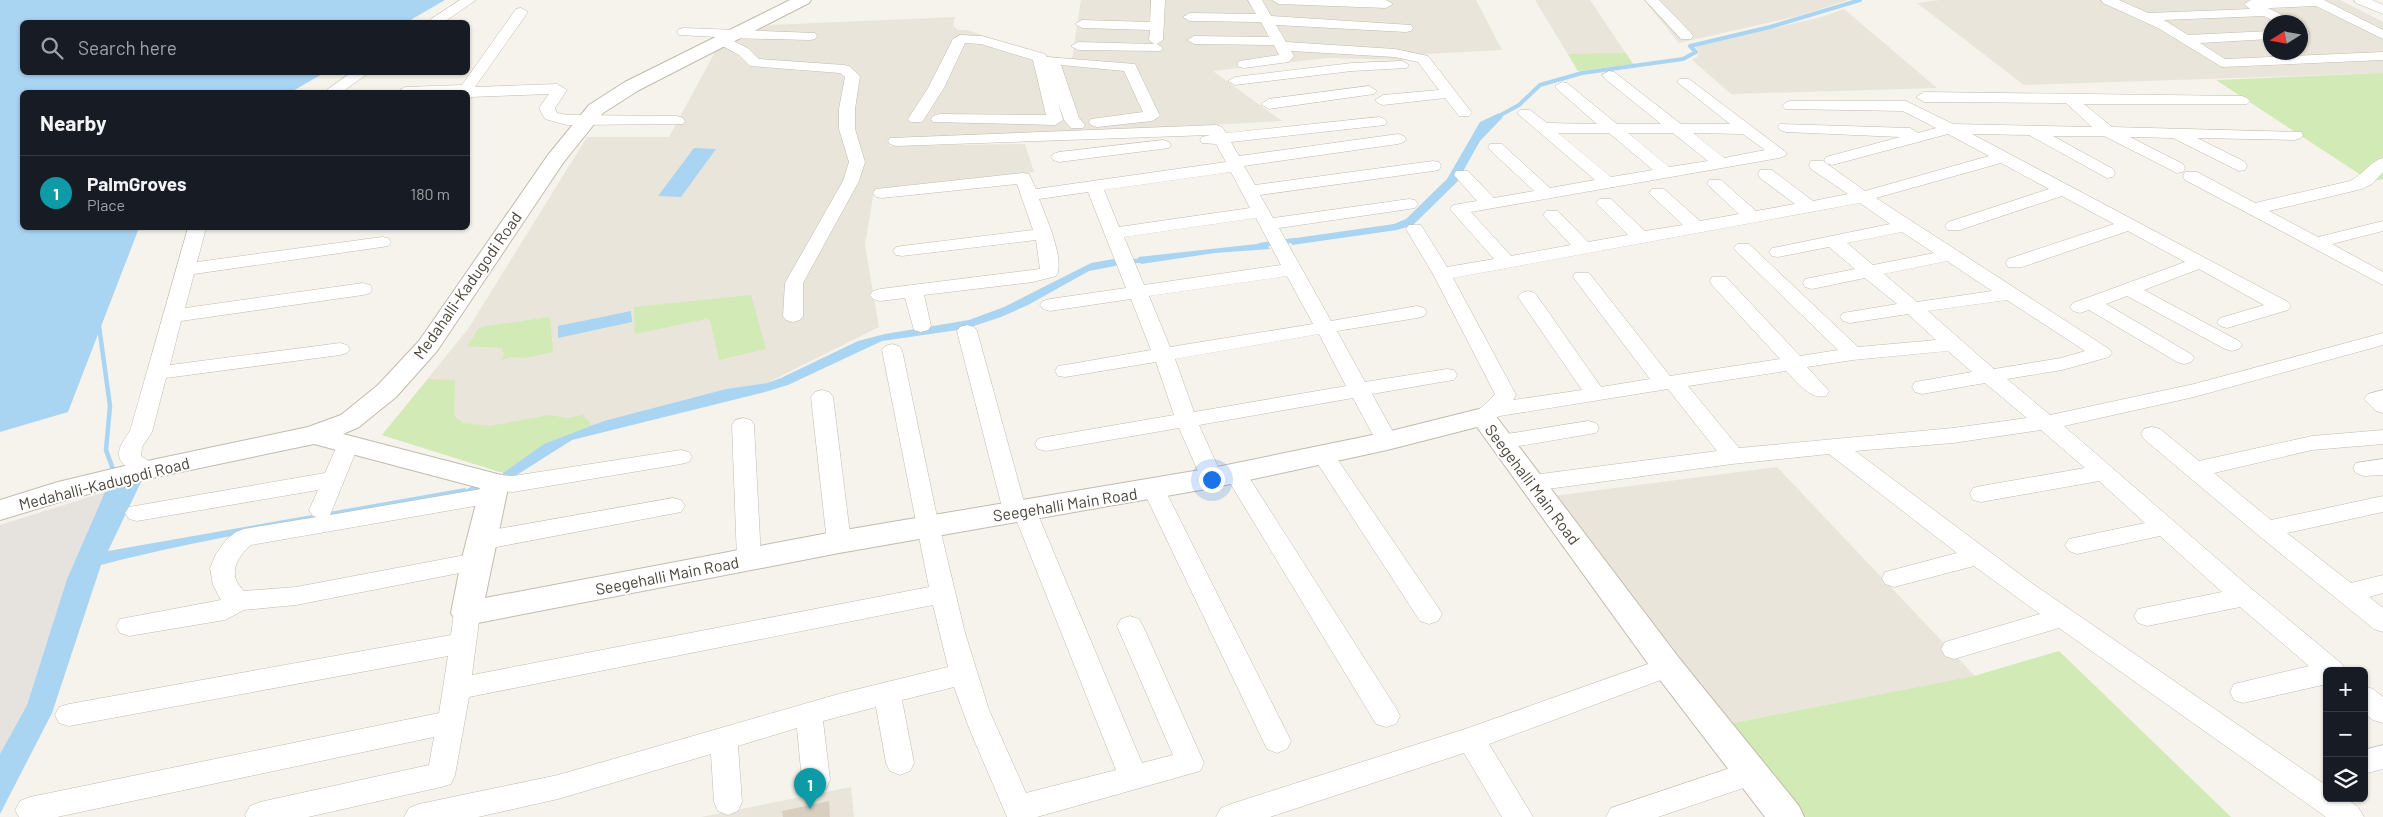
<!DOCTYPE html>
<meta charset="utf-8">
<style>
body{margin:0;font-family:Barlow,sans-serif;background:#20242c;color:#f1f3f6}
.controls{position:absolute;right:15px;bottom:15px;display:grid;overflow:hidden;border-radius:8px;box-shadow:0 1px 4px #0004}
.controls button{width:45px;height:45px;display:grid;place-items:center;padding:0;border:0;border-bottom:1px solid #363941;background:#171b24;color:#f1f3f6;font:25px sans-serif}
.compass{position:absolute;left:2263px;top:15px;width:45px;height:45px;border-radius:50%;background:#171b24;box-shadow:0 1px 4px #0004;rotate:259deg}
.you{position:absolute;left:1211px;top:479px;width:18px;height:18px;margin:-12px;border:4px solid #fff;border-radius:50%;background:#1a73e8;box-shadow:0 0 0 8px #1a73e833}
.badge{display:grid;place-items:center;width:32px;height:32px;border-radius:50%;background:#fc3f1d;color:#fff;font-size:16px;font-weight:700}
.pin{position:absolute;translate:-50% -41px;filter:drop-shadow(0 1px 2px #0008)}
.pin::after{content:'';position:absolute;top:26px;width:18px;height:15px;background:inherit;clip-path:polygon(0 0,100% 0,50% 100%)}
.list{margin:0;padding:0;list-style:none}
h2{display:flex;justify-content:space-between;align-items:center;height:65px;margin:0;padding:0 20px;font-size:21px}
h2 small{font-size:16px;font-weight:400;color:#9ea1a6}
.list li{display:grid;grid-template-columns:32px 1fr auto;gap:15px;align-items:center;box-sizing:border-box;height:75px;padding:0 20px;border-top:1px solid #363941}
.list b{display:block;font-size:19px;white-space:nowrap}
.list p{margin:0;font-size:16px;white-space:nowrap;color:#9ea1a6}
.list em{font-size:16px;font-style:normal;color:#9ea1a6}
.icon{flex:none;width:28px;height:28px;fill:none;stroke:currentColor;stroke-width:2;stroke-linecap:round;stroke-linejoin:round}
.map{position:relative;flex:none;width:2383px;height:817px;overflow:hidden}
.search{position:absolute;background:#171b24;box-shadow:0 1px 4px #0004;left:20px;top:20px;width:450px;height:55px;display:flex;align-items:center;gap:12px;box-sizing:border-box;padding:0 18px;border-radius:8px;color:#9ea1a6;font-size:19px}
.panel{position:absolute;background:#171b24;box-shadow:0 1px 4px #0004;left:20px;top:90px;width:450px;height:140px;border-radius:8px}
.map>svg:first-child{display:block}
.residential{fill:#eae5da;fill-rule:evenodd}
.industrial{fill:#e6e2dd}
.green{fill:#d2eab5}
.water{fill:#a9d4f2}
.lines{fill:none;stroke-linecap:round;stroke-linejoin:round}
.stream-far2{stroke:#a9d4f2;stroke-width:4}
.stream-far1{stroke:#a9d4f2;stroke-width:4.5}
.stream{stroke:#a9d4f2;stroke-width:6}
.building{fill:#d8cfc1}
.minor-casing{stroke:#c2bbae;stroke-width:1}
.tertiary-casing{stroke:#c2bbae;stroke-width:2}
.minor{fill:#fff;fill-rule:evenodd}
.tertiary{fill:#fff;fill-rule:evenodd}
.labels{text-anchor:middle;dominant-baseline:central;stroke-width:4;stroke-linejoin:round;paint-order:stroke}
.street-label{font-size:16px;fill:#4b4439;stroke:#fff}
</style>
<div class="map">
<svg width="2383" height="817" viewBox="0 0 2383 817">
<rect width="100%" height="100%" fill="#f6f3ec"/>
<!-- residential -->
<g class="residential">
<path d="M1081,0H1476L1502,50L1428,54L1405,60L1328,58L1213,71L1282,121L1060,134L893,138L889,146L1025,144L1034,172L874,191L865,245L879,327L767,383L726,389L605,421L544,444L503,473L382,435L468,329L587,137H669L715,52L770,25L955,17L953,26L958,30H967L1042,55L1072,59Z"/>
<path d="M1535,0H1590L1633,64L1578,71Z"/>
<path d="M1644,0H1849L1798,16L1679,43Z"/>
<path d="M1940,0H2340L2383,22V73L2024,85L1917,3ZM2270,22H2300V52H2270Z"/>
<path d="M1844,9L1937,88L1731,94L1692,60L1698,56L1699,51L1695,46L1822,17Z"/>
<path d="M1777,467L1975,676L1728,724L1553,496Z"/>
<path d="M851,787L854,817H701Z"/>
</g>
<!-- industrial -->
<path class="industrial" d="M105,492L67,579L27,705L0,754V525Z"/>
<!-- green -->
<g class="green">
<path d="M1626,53L1633,64L1578,71L1568,54Z"/>
<path d="M2383,73V179L2370,181L2216,80Z"/>
<path d="M751,295L766,349L719,360L710,320L706,319L635,334L634,307Z"/>
<path d="M550,317L553,352L526,358L511,357L501,360L504,354L502,348L467,346L480,327Z"/>
<path d="M428,379L455,380L454,416L463,423L489,426L549,415L567,418L583,415L593,426L544,444L503,473L382,435Z"/>
<path d="M2059,651L2231,817H1804L1728,724L1974,676Z"/>
</g>
<!-- water -->
<g class="water">
<path d="M0,0H445L407,22H22V72L324,73L291,92H22V228H139L68,412L0,432Z"/>
<path d="M1499,113L1503,117L1480,141L1457,182L1413,225L1397,230L1292,245L1289,239L1394,224L1406,219L1447,179L1480,122Z"/>
<path d="M694,148L716,149L681,197L658,196Z"/>
<path d="M1266,243L1270,249L1215,253L1141,264L1138,257Z"/>
<path d="M1114,259L1115,266L1089,271L1028,305L1001,317L965,329L882,341L788,385L765,392L572,440L512,478L504,481L503,473L544,444L604,421L726,389L767,383L781,378L858,341L885,334L969,320L1004,307L1091,263Z"/>
<path d="M631,311L632,322L558,338V326Z"/>
<path d="M142,480L108,551L465,488L470,497C347,517 221,533 101,565L52,713L0,814V754L27,705L67,579L105,492Z"/>
</g>
<g class="lines">
<!-- stream-far2 -->
<path class="stream-far2" d="M1497,117L1519,105L1540,85L1582,73L1683,59L1696,52L1690,46L1770,27L1860,0"/>
<!-- stream-far1 -->
<g class="stream-far1">
<path d="M1260,245L1296,240"/>
<path d="M1109,264L1145,260"/>
<path d="M99,326L110,406L106,450L114,472"/>
</g>
<!-- stream -->
<g class="stream">
<path d="M114,470L120,487L118,493"/>
<path d="M463,494L483,485"/>
</g>
</g>
<!-- building -->
<path class="building" d="M829,801L830,817H783L782,811Z"/>
<g class="lines">
<defs>
<g id="minor">
<path d="M460,0H476L444,22H429L431,19Z"/>
<path d="M1151,0H1165L1163,40L1157,44L1163,48L1161,51L1078,50L1071,46L1078,42L1154,44L1149,40L1150,30L1082,28L1075,24L1082,20L1150,22Z"/>
<path d="M1248,0H1262L1271,16L1411,25L1413,28L1411,31L1406,32L1276,25L1286,42L1395,49L1428,56L1472,113L1469,116H1459L1445,98L1383,105L1378,103L1375,100L1383,95L1439,90L1418,62L1395,57L1291,51L1294,56L1289,62L1244,68L1239,67L1237,64L1239,61L1279,55L1274,45L1194,44L1187,40L1194,36L1269,37L1261,22L1190,21L1183,17L1190,13L1256,14Z"/>
<path d="M1272,0H1386L1393,4L1386,8L1279,4Z"/>
<path d="M1645,0H1659L1691,33L1693,36L1691,39H1681Z"/>
<path d="M2101,0H2119L2148,13L2250,9L2244,4L2251,0H2324L2383,30V39L2316,6L2268,8L2290,19L2292,22H2276L2264,16L2164,20L2188,35L2270,31V39L2200,43L2225,59L2383,52V60L2222,67L2158,28L2103,3Z"/>
<path d="M2354,0H2372L2383,5V14L2356,3Z"/>
<path d="M521,8L528,12L475,87L557,84L567,90L555,108L557,113L567,115L677,116L683,118L685,121L683,124L567,125L545,119L539,108L549,94L470,97L468,96V92H397L405,87L462,85L516,9Z"/>
<path d="M2300,27L2310,33L2300,38Z"/>
<path d="M684,28L815,33L817,36L815,39L810,40L728,38L749,49L759,59L844,65L849,66L860,76L855,109V129L865,162L859,181L803,283V316L800,320L793,322L786,320L783,316L785,283L843,181L849,162L839,129V109L845,77L840,73L750,66L739,55L717,43L715,40L717,37L679,35L677,32L679,29Z"/>
<path d="M960,35L982,36L1045,54L1047,57L1135,64L1160,116L1152,121L1097,127L1091,125L1089,122L1091,119L1143,112L1124,71L1061,65L1079,118L1085,125L1083,128H1071L1064,120L1058,102L1063,120L1055,125L933,122L931,119L933,116L939,114L1046,115L1033,60L981,44L965,43L944,88L924,119L922,122H910L908,119L928,88L953,39Z"/>
<path d="M1402,61L1409,65L1407,68L1352,71L1235,85L1228,81L1235,77L1352,63Z"/>
<path d="M1609,71L1614,72L1681,124H1730L1677,82L1679,79H1689L1787,153L1785,156L1779,158L1471,212L1511,256L1571,245L1543,215L1546,211H1558L1588,242L1628,235L1596,203L1599,199H1611L1645,231L1683,225L1649,193L1652,189H1664L1700,221L1739,214L1707,184L1709,180H1721L1756,211L1795,204L1760,178L1758,174L1760,170H1772L1813,201L1848,194L1811,169L1809,165L1811,161H1823L1865,191L1989,156L1948,134L1832,165L1826,163L1824,160L1826,157L1900,137L1786,132L1780,130L1778,127L1780,124L1910,128L1918,133L1936,128L1903,111L1785,109L1782,106L1785,103L1790,101H1906L1953,124L2092,127L2066,103L1924,102L1916,97L1924,92L2242,96L2247,98L2250,101L2247,104H2084L2112,127L2301,132L2303,135L2301,138L2295,140L2197,138L2245,162L2247,166L2245,170L2239,171L2173,138L2130,137L2183,164L2185,168L2183,172L2177,173L2104,136H2053L2113,169L2115,173L2113,177L2107,178L2029,135L1972,134L2288,302L2291,306L2288,310L2227,328L2220,326L2217,322L2220,318L2264,305L2199,269L2144,290L2239,341L2242,345L2239,349L2232,351L2225,349L2127,296L2106,304L2191,354L2194,358L2191,362L2184,364L2177,362L2089,310L2080,313L2073,311L2070,307L2073,303L2185,262L2128,231L2022,267H2008L2006,263L2008,259L2114,224L2062,196L1960,230H1948L1945,226L1948,222L2049,189L2001,163L1876,198L2109,349L2112,353L2109,357L2062,370L2007,379L2050,415L2194,384L2383,333V345L2194,397L2064,426L2253,590L2342,664L2346,671H2327V684L2243,703L2234,700L2230,692L2234,684L2309,666L2240,607L2147,626L2138,623L2134,616L2138,609L2222,592L2160,536L2077,554L2069,551L2065,545L2069,539L2145,523L2099,481L1981,502L1973,500L1970,494L1973,488L1981,486L2085,468L2041,430L1953,443L1855,451L2033,584L2327,786V798C2344,798 2356,800 2364,817H2326L2059,628L1954,659L1945,656L1941,649L1945,642L2040,614L1974,566L1894,587L1885,584L1882,578L1885,572L1957,553L1829,454L1732,464L1533,491L1525,489L1522,483L1525,477L1533,475L1717,451L1668,389L1500,416L1483,424L1475,422L1472,417C1478,409 1488,403 1495,394L1433,274L1406,229L1409,225H1421L1447,267L1494,259L1450,209L1453,205L1477,201L1454,175L1456,171H1468L1494,198L1534,191L1490,150L1488,147L1490,144H1502L1550,188L1595,180L1517,113L1520,110H1530L1547,123L1597,124L1557,89L1555,86L1562,82L1567,83L1617,124H1661L1604,78L1602,75ZM1558,133H1609L1653,170L1611,177ZM1628,133H1673L1708,161L1669,167ZM1693,133L1743,134L1765,150L1724,158ZM1860,203L1890,224L1778,247L1772,248L1769,252L1772,256L1778,257L1829,247L1855,269L1805,279L1803,283L1805,287L1812,289L1865,278L1897,304L1843,313L1840,317L1843,321L1850,323L1908,314L1936,340L1858,347L1749,244H1737L1734,248L1737,252L1838,350L1800,356L1726,277H1712L1710,281L1712,285L1780,359L1670,376L1589,273H1575L1573,277L1650,379L1601,387L1535,293L1528,291L1521,293L1518,297L1582,390L1513,400L1516,395L1453,278ZM1902,232L1934,253L1873,265L1847,243ZM1947,261L1992,291L1917,302L1884,274ZM2007,300L2085,351L2061,358L1994,369L1928,311ZM1948,351L1972,372L1915,382L1912,387L1915,392L1922,394L1985,383L2027,418L1953,428L1739,448L1688,386L1786,371C1798,382 1809,400 1826,396L1829,391L1807,367L1853,360Z"/>
<path d="M352,72H370L342,92H326L328,89Z"/>
<path d="M1369,86L1377,91L1374,94L1269,109L1261,104L1269,99Z"/>
<path d="M1379,117L1385,119L1387,122L1385,125L1231,142L1239,156L1398,134L1404,136L1406,139L1404,142L1398,144L1244,166L1255,185L1433,161L1439,162L1441,166L1439,170L1433,171L1260,195L1273,218L1409,199L1415,200L1418,204L1415,208L1409,209L1279,228L1331,321L1417,306L1424,308L1427,312L1424,316L1417,318L1337,331L1365,382L1447,369L1454,370L1457,375L1454,380L1447,381L1372,394L1398,441L1395,446L1387,448L1379,446L1353,398L1199,425L1223,478L1220,483L1212,486L1204,483L1201,478L1179,428L1046,451L1038,449L1035,444L1038,439L1046,437L1174,415L1156,362L1065,377L1058,376L1055,371L1058,366L1065,365L1151,350L1131,299L1050,311L1043,309L1040,305L1043,301L1050,299L1126,288L1088,192L1039,199C1045,215 1066,261 1056,276L1033,282L924,295L931,326L928,330L921,332L914,330L905,298L880,301L873,299L870,295L873,291L880,289L1040,269L1036,240L902,256L896,255L893,251L896,247L902,246L1033,230L1017,184L882,198L876,197L873,193L876,189L1023,173L1029,174L1036,189L1226,162L1216,144L1202,143L1200,140L1202,137L1210,135L896,146L890,144L888,141L890,138L1216,125L1222,127L1226,133ZM1231,172L1250,208L1119,227L1104,190ZM1256,218L1281,265L1144,285L1124,237ZM1287,276L1313,324L1170,347L1149,296ZM1319,334L1346,386L1194,412L1175,359Z"/>
<path d="M1163,140L1169,142L1171,145L1169,148L1059,162L1053,160L1051,157L1053,154L1059,152Z"/>
<path d="M2383,158V172L2372,184L2362,189L2269,211L2318,237L2383,221V231L2332,244L2383,272V285L2185,180L2183,176L2185,172H2197L2255,203L2350,181C2362,175 2371,161 2383,158Z"/>
<path d="M188,228H206L197,262L382,237L388,238L391,242L388,246L382,247L194,274L185,308L363,283L370,285L372,289L370,293L363,295L181,321L170,365L340,343L347,345L350,349L347,353L340,355L166,378L152,432L142,447L141,456L155,465L158,470L155,475C145,478 140,476 132,471C112,458 118,448 130,431Z"/>
<path d="M967,325L974,327L977,331L1024,502L1032,504L1036,510L1142,763L1173,755L1117,626L1121,619L1130,616L1139,619L1143,626L1204,763L1200,771L1037,817H1007L969,728L954,687L902,700L914,763L910,771L900,775L890,771L886,763L876,707L823,721L830,780L826,789L816,792L806,789L802,780L797,728L738,746L742,802L738,811L728,815L718,811L714,802L711,754L558,799L478,817H404L409,808L419,804L558,775L842,693L948,667L933,605L469,697L455,775L451,784L441,787L308,817H246L245,815L250,806L260,802L429,765L434,737L57,817H19L15,810L20,801L30,797L439,713L448,656L69,726L59,723L55,715L59,707L69,704L451,635L454,613L458,606L467,603L476,606L480,613L472,675L929,587L882,350L885,346L892,344L899,346L902,350L936,512L965,633L989,710L1026,793L1116,770L1016,519L1007,517L1003,511L957,331L960,327Z"/>
<path d="M822,390L829,392L833,397L851,542L847,548L839,551L831,548L827,542L811,397L815,392Z"/>
<path d="M2383,390V413L2376,411L2364,399L2368,394Z"/>
<path d="M743,418L751,420L754,425L761,559L758,565L749,568L740,565L737,559L732,425L735,420Z"/>
<path d="M1588,421L1596,423L1599,428L1596,433L1501,449L1493,447L1490,442L1493,437L1501,435Z"/>
<path d="M2152,427L2160,429L2199,461L2312,436L2383,430V444L2312,450L2214,473L2271,520L2383,496V512L2287,533L2351,583L2383,575V593L2369,597L2383,608V632L2374,629L2258,535L2144,439L2141,434L2144,429Z"/>
<path d="M348,437L356,439L359,444L330,515L487,488L484,483L487,477L495,475L513,476L681,450L689,452L692,457L689,462L681,464L513,492L501,491L503,495L500,501L492,503L251,545C236,558 227,575 244,591L296,587L476,553L485,556L488,562L485,568L296,605L244,610L225,620L129,636L120,633L116,626L120,619L221,600L213,585L210,568L216,554L227,539L236,532L244,529L317,517L313,516L309,510L318,490L137,521L129,519L125,513L129,507L325,473L340,439Z"/>
<path d="M1323,448L1331,450L1438,607L1442,614L1438,621L1429,624L1420,621L1312,455L1315,450Z"/>
<path d="M2383,459V475L2364,476L2356,473L2353,468L2356,463Z"/>
<path d="M1235,465L1243,468L1396,708L1400,716L1396,724L1386,727L1376,724L1224,473L1227,468Z"/>
<path d="M1154,482L1162,484L1165,490L1287,733L1291,741L1287,749L1277,753L1267,749L1143,490L1146,484Z"/>
<path d="M673,498L681,500L685,506L681,512L481,550L473,547L469,541L473,535L481,532Z"/>
<path d="M1668,657L1677,660L1681,667L1677,674L1489,744L1533,817H1502L1464,753L1270,817H1216L1221,808L1231,804L1468,728Z"/>
<path d="M2364,686L2373,689L2383,697V723L2373,720L2364,713Z"/>
<path d="M2383,745V769L2364,774V750Z"/>
<path d="M1751,761L1761,764L1765,773L1761,782L1658,817H1606L1611,808Z"/>
</g>
<path id="tertiary" d="M790,0H811L809,3L639,90L603,113L563,163L437,351L396,397L359,427L343,434L505,476L509,483L485,598L839,531L1212,468L1387,432L1483,408L1492,411L1679,658L1799,806L1804,817H1765L1657,676L1477,427L1387,450L1212,488L839,553L467,625L456,621L451,613L461,562L480,488L314,444L133,482L63,501L0,520V500L58,482L133,464L308,427L341,415L378,385L419,341L548,155L589,105L625,82Z"/>
</defs>
<!-- minor casing -->
<use href="#minor" class="minor-casing"/>
<!-- tertiary casing -->
<use href="#tertiary" class="tertiary-casing"/>
<!-- minor -->
<use href="#minor" class="minor"/>
<!-- tertiary -->
<use href="#tertiary" class="tertiary"/>
</g>
<g class="labels">
<!-- street labels -->
<g class="street-label">
<text transform="translate(467 285) rotate(-55)">Medahalli-Kadugodi Road</text>
<text transform="translate(104 483) rotate(-14)">Medahalli-Kadugodi Road</text>
<text transform="translate(1533 484) rotate(53)">Seegehalli Main Road</text>
<text transform="translate(1065 504) rotate(-9)">Seegehalli Main Road</text>
<text transform="translate(667 575) rotate(-11)">Seegehalli Main Road</text>
</g>
</g>
</svg>
<div class="controls">
<button>+</button>
<button>−</button>
<button><svg class="icon" aria-label="layers" viewBox="0 0 24 24"><path d="M12 4l9 5-9 5-9-5zM3 14l9 5 9-5"/></svg></button>
</div>
<svg class="compass" viewBox="-18 -18 36 36"><path d="M0-13l5 13h-10z" fill="#e53935"/><path d="M0 13l5-13h-10z" fill="#9ea1a6"/></svg>
<div class="you"></div>
<div class="pin badge" style="left:810px;top:809px;background:#0f9aa8">1</div>
<div class="search"><svg class="icon" aria-label="search" viewBox="0 0 24 24"><circle cx="10" cy="10" r="6"/><path d="M15 15l6 6"/></svg>Search here</div>
<section class="panel">
<h2>Nearby<small></small></h2>
<ul class="list">
<li><span class="badge" style="background:#0f9aa8">1</span><div><b>PalmGroves</b><p>Place</p></div><em>180 m</em></li>
</ul>
</section>
</div>
